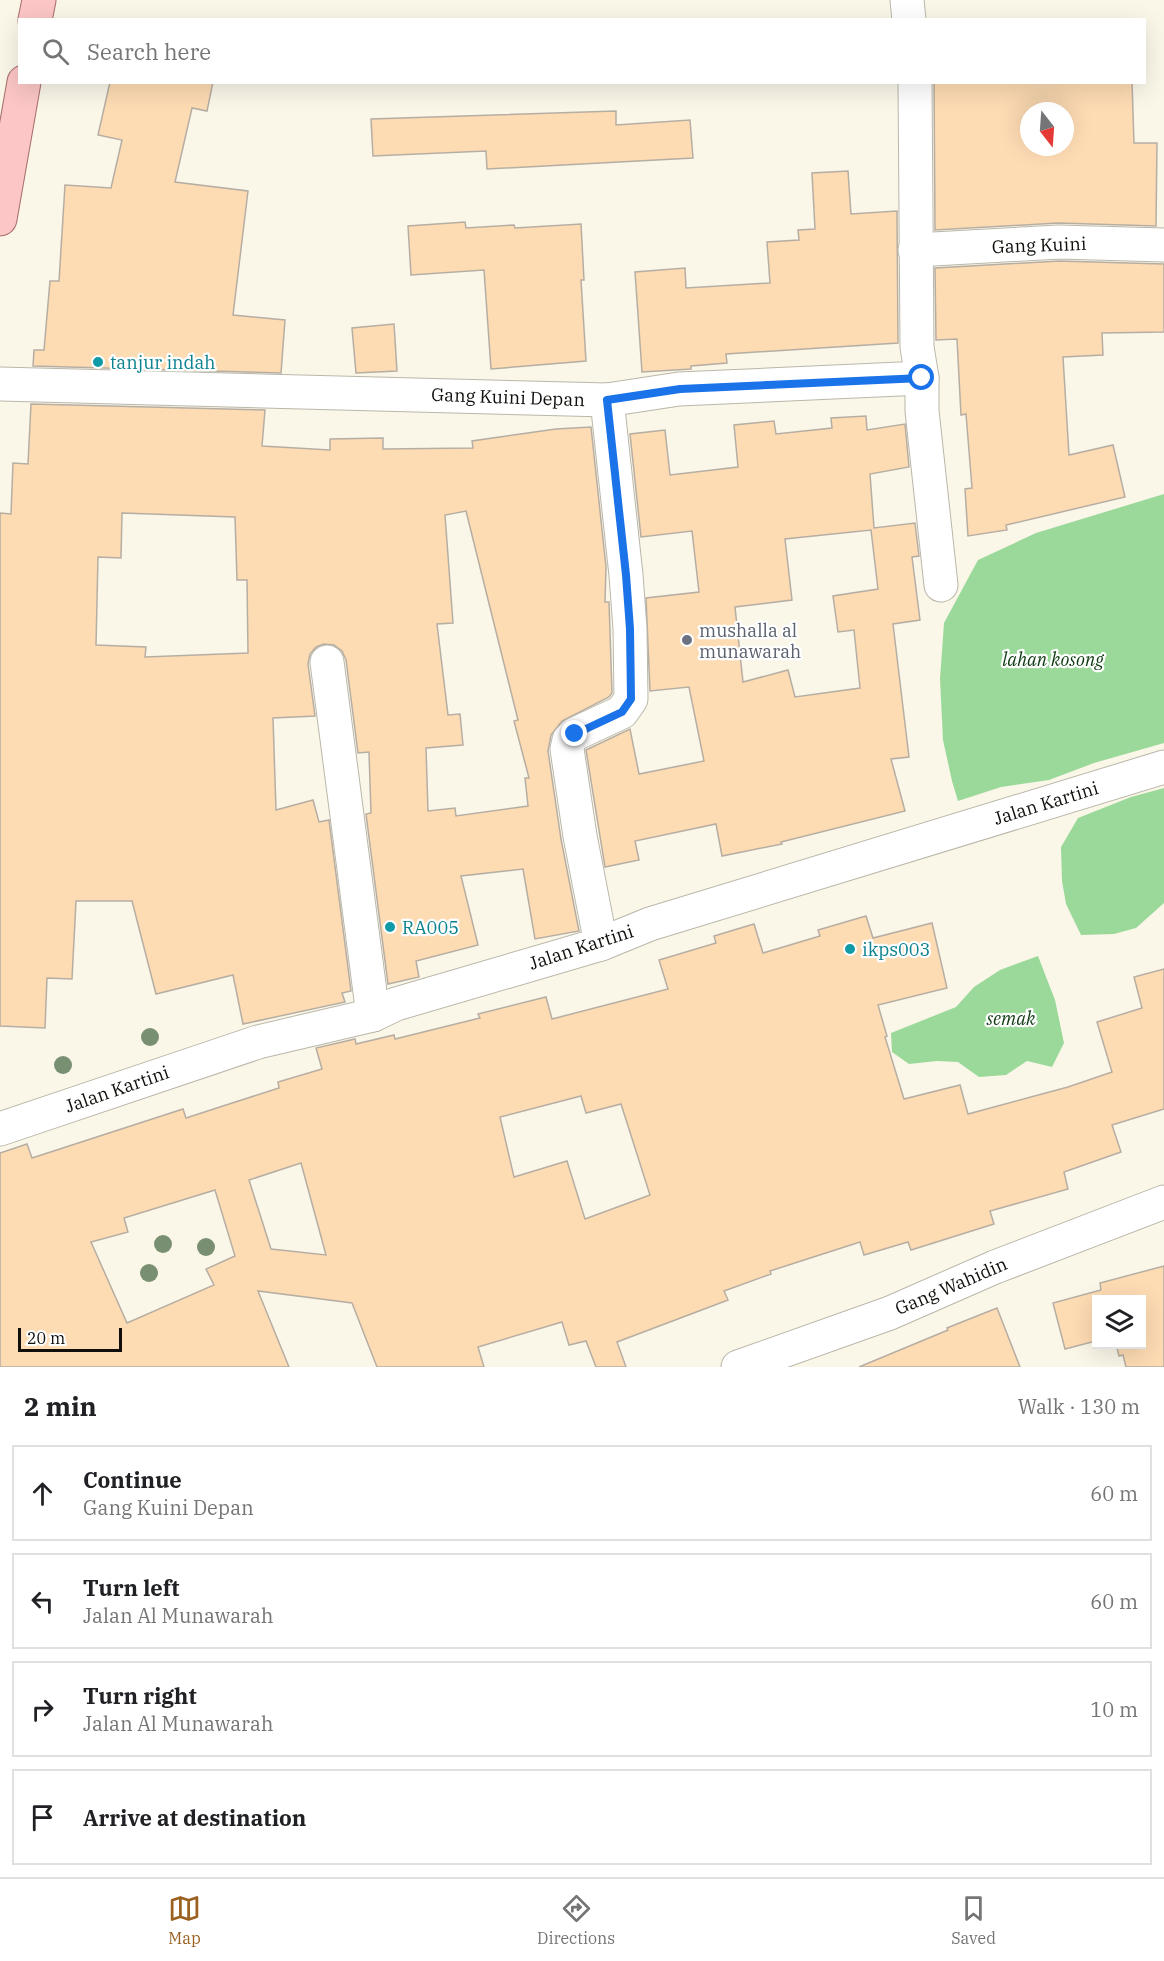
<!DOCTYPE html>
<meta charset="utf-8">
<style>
body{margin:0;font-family:"IBM Plex Serif",serif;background:#f6f6f6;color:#202124}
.controls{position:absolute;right:18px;bottom:18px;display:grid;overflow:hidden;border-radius:0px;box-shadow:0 6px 24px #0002}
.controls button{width:54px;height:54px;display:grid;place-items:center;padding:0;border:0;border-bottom:2px solid #e0e0e0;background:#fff;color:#202124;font:30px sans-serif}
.compass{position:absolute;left:1020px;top:102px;width:54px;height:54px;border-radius:50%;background:#fff;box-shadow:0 6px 24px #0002;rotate:163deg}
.scale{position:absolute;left:18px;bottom:15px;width:104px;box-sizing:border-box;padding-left:6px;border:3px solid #110f0b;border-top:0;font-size:16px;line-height:21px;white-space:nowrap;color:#110f0b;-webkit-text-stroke:4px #fff;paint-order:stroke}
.stop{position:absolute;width:18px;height:18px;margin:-14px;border:4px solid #1a73e8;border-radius:50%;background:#fff}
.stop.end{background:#1a73e8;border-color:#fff;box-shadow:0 2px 6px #0008}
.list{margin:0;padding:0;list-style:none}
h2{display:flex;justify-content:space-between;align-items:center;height:78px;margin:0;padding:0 24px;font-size:26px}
h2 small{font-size:20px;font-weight:400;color:#757577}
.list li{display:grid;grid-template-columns:39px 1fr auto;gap:18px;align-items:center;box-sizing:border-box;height:96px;margin:0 12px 12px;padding:0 12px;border:2px solid #e0e0e0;border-radius:0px}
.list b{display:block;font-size:22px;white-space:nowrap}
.list p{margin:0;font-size:20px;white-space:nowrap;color:#757577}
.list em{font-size:20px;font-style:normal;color:#757577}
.icon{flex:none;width:33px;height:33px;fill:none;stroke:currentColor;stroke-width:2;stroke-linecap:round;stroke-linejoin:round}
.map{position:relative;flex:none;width:1164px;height:1367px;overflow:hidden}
.search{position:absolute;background:#fff;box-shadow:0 6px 24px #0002;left:18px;right:18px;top:18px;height:66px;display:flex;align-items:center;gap:15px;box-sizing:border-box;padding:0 21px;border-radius:0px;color:#757577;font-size:22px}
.sheet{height:510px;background:#fff}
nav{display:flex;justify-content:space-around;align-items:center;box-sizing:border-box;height:84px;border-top:2px solid #e0e0e0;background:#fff;font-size:16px;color:#757577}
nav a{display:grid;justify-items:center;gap:3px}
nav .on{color:#9b6120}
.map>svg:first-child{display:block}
.forest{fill:#9bd99a}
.building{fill:#fddbb3;stroke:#b7aea3;stroke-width:1.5;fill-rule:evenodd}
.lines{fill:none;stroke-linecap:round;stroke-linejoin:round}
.street-casing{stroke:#bab7aa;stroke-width:35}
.primary-casing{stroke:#a76d6b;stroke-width:35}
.street{stroke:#fff;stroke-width:33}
.primary{stroke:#fbc6c5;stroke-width:33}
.tree{fill:#798f72}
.route{stroke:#1a73e8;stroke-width:8}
.culture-dot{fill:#0f9aa8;stroke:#fff;stroke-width:2}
.worship-dot{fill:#6b7280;stroke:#fff;stroke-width:2}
.labels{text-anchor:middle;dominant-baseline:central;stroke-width:4.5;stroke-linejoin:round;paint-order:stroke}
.street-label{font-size:18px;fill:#110f0b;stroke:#fff}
.culture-label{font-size:18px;fill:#0d838f;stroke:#fff;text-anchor:start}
.worship-label{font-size:18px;fill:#5b616d;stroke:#fff;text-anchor:start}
.park-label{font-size:18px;font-style:italic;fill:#0f3b12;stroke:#fff}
</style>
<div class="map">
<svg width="1164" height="1367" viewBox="0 0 1164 1367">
<rect width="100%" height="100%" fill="#faf6e8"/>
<!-- forest -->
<g class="forest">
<path d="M1164,494V743L1094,763L1049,780L1001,787L958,801L952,781L943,740L940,679L944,623L978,560L1036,533Z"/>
<path d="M1164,788V903L1136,928L1114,934L1081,935L1066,904L1062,881L1061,847L1078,818L1131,797Z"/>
<path d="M1038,956L1055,1000L1064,1043L1052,1067L1027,1061L1006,1075L979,1077L958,1062L937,1061L909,1064L892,1052L891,1033L956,1007L974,987L1000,970Z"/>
</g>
<!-- building -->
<g class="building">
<path d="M110,82H213L207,111L192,108L175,182L248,191L233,315L285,320L281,373L33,366L34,350H44L50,281H59L65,185L111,188L122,140L98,135Z"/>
<path d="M934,82H1132L1134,143H1157L1156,226L1058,223L935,230ZM1029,111H1065V147H1029Z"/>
<path d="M616,111V125L690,120L693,158L487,169L486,151L373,156L371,119Z"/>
<path d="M848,171L851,214L897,211L898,343L726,354L727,363L691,366V369L642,372L635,272L685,268L686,288L770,283L767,242L799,240L798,230L815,229L812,173Z"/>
<path d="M465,222L466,228L514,225L515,228L581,224L584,280H581L586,361L491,369L484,270L411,275L408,226Z"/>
<path d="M1059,261L1164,264V332L1102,333L1103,355L1063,357L1069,455L1113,445L1125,497L1006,525L1007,530L968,536L965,489L972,488L966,414L961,415L957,339L936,340L935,268Z"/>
<path d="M394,324L397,371L356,373L352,328Z"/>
<path d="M31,404L265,410L262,446L330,450V439L383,438V449L473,448L472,441L556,429L591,427L606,567L605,602H609L612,693L609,697L562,721L551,735L548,751L561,839L579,931L535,939L523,869L461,876L478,945L416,961L419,977L388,984L366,814L371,813L369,752L358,753L346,660L342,651L334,645L324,644L316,647L310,654L308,664L315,716L273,718L276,810L313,800L319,822L329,820L351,991L342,993L345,1002L243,1024L233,975L156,994L132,901H76L72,979L47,978L45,1028L0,1026V513L11,514L13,463L28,464ZM466,511L518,720L514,721L529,778H525L528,806L456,816L455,808L428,811L426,748L463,745L460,714L448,715L437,624L453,623L445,515ZM122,513L235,517L237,580H247L248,653L145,657L146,647L96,645L98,557L121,558Z"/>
<path d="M866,416L867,430L905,424L909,467L870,474L874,528L915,523L919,556L912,557L920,620L893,624L909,757L891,759L905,811L781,842L782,844L722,856L716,824L635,841L639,860L605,867L586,750L630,729L639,774L704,761L689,687L650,691L646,598L699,592L692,531L641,537L630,434L665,430L670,475L738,467L734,425L774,421L776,434L832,428L831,418ZM871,530L878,589L833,596L838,632L854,630L860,688L795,697L788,670L743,682L735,607L792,600L785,539Z"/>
<path d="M866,916L873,938L932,923L947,988L878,1005L887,1036L885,1037L904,1099L960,1085L968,1114L1068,1087L1112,1072L1097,1022L1142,1008L1134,977L1164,969V1109L1112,1125L1121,1152L1064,1172L1068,1189L990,1211L994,1224L911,1250L908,1242L864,1255L860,1242L770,1271L771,1274L724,1291L728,1300L617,1342L626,1367H596L586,1341L569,1345L562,1322L478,1347L484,1367H377L352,1303L258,1291L289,1367H0V1153L27,1144L32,1158L183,1109L186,1118L226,1105L279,1088L278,1082L322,1069L316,1048L355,1039L356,1044L394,1035L395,1039L480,1018L478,1014L546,997L552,1019L668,989L659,960L716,943L714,936L754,924L763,953L820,936L818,930ZM581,1096L586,1113L621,1104L650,1195L585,1219L567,1161L514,1177L500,1117ZM301,1163L326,1255L271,1249L249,1180ZM215,1190L235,1256L206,1269L214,1285L127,1323L91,1242L128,1232L124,1218Z"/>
<path d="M1164,1266V1367H1126L1123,1355L1119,1356L1116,1344H1142V1299H1096V1341L1065,1349L1053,1303L1101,1290L1100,1283Z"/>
<path d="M997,1308L1020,1367H859L948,1330L947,1328Z"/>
</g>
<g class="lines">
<defs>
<g id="street">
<path d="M907,0L909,20"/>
<path d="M915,250L1059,242L1164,245"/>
<path d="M922,378V411L941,585"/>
<path d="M0,384L607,400L679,389L922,378L917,347L915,82"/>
<path d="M327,662L373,1015"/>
<path d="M601,944L580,836L567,749L569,740L575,734L622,712L631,699L630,629L626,575L607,400"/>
<path d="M0,1129L258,1042L373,1015L396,1004L601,944L650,924L1164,767"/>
<path d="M738,1367L890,1313L995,1267L1164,1202"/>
</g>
<g id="primary">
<path d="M35,20L39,0"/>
<path d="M0,219L24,82"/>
</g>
</defs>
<!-- street casing -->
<use href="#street" class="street-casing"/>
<!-- primary casing -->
<use href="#primary" class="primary-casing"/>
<!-- street -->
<use href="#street" class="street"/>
<!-- primary -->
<use href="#primary" class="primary"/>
</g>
<!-- trees -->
<g class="tree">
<circle cx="150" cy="1037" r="9"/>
<circle cx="63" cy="1065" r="9"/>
<circle cx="163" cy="1244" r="9"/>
<circle cx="206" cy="1247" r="9"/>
<circle cx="149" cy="1273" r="9"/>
</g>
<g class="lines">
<!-- route -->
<path class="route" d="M575,734L622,712L631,699L630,629L626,575L607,400L680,389L922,378"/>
</g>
<!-- markers -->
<g class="culture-dot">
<circle cx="98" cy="362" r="6"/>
<circle cx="390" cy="927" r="6"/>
<circle cx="850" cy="949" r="6"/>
</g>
<circle class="worship-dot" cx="687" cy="640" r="6"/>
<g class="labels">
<!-- street labels -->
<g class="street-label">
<text transform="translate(1039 245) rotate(-2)">Gang Kuini</text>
<text transform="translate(508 397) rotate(2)">Gang Kuini Depan</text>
<text transform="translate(1046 803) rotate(-17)">Jalan Kartini</text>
<text transform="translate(581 947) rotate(-18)">Jalan Kartini</text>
<text transform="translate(117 1089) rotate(-19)">Jalan Kartini</text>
<text transform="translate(951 1286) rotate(-23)">Gang Wahidin</text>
</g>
<!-- culture labels -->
<g class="culture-label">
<text x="110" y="362">tanjur indah</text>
<text x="402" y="927">RA005</text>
<text x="862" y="949">ikps003</text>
</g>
<!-- worship labels -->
<g class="worship-label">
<text x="699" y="630">mushalla al<tspan x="699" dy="21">munawarah</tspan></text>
</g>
<!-- park labels -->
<g class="park-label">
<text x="1053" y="659">lahan kosong</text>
<text x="1011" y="1018">semak</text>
</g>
</g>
</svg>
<div class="controls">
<button><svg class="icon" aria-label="layers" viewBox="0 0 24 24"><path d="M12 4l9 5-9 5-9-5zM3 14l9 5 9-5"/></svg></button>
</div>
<svg class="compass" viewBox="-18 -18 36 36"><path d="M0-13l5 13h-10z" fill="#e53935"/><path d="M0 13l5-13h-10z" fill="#757577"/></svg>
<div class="scale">20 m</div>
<div class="stop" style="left:922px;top:378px"></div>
<div class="stop end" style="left:575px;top:734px"></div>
<div class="search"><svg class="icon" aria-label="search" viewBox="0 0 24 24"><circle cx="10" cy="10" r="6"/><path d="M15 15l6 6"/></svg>Search here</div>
</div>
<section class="sheet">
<h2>2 min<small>Walk · 130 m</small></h2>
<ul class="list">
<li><svg class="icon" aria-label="ahead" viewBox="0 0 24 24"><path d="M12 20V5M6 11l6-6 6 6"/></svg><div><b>Continue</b><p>Gang Kuini Depan</p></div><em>60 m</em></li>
<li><svg class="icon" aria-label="left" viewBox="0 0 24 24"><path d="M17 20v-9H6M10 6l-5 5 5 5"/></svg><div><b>Turn left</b><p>Jalan Al Munawarah</p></div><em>60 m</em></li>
<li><svg class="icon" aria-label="right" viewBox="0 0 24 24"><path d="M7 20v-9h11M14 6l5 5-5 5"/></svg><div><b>Turn right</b><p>Jalan Al Munawarah</p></div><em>10 m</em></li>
<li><svg class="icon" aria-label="arrive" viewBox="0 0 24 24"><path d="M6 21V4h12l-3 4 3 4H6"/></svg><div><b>Arrive at destination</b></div></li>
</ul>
</section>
<nav>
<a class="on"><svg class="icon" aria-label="map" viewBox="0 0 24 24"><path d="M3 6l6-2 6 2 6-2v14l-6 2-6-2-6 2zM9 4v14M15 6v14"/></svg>Map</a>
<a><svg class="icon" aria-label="directions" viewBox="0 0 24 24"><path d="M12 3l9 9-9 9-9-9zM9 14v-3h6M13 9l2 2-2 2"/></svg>Directions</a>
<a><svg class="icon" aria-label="saved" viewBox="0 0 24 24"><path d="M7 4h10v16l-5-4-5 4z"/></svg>Saved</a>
</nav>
